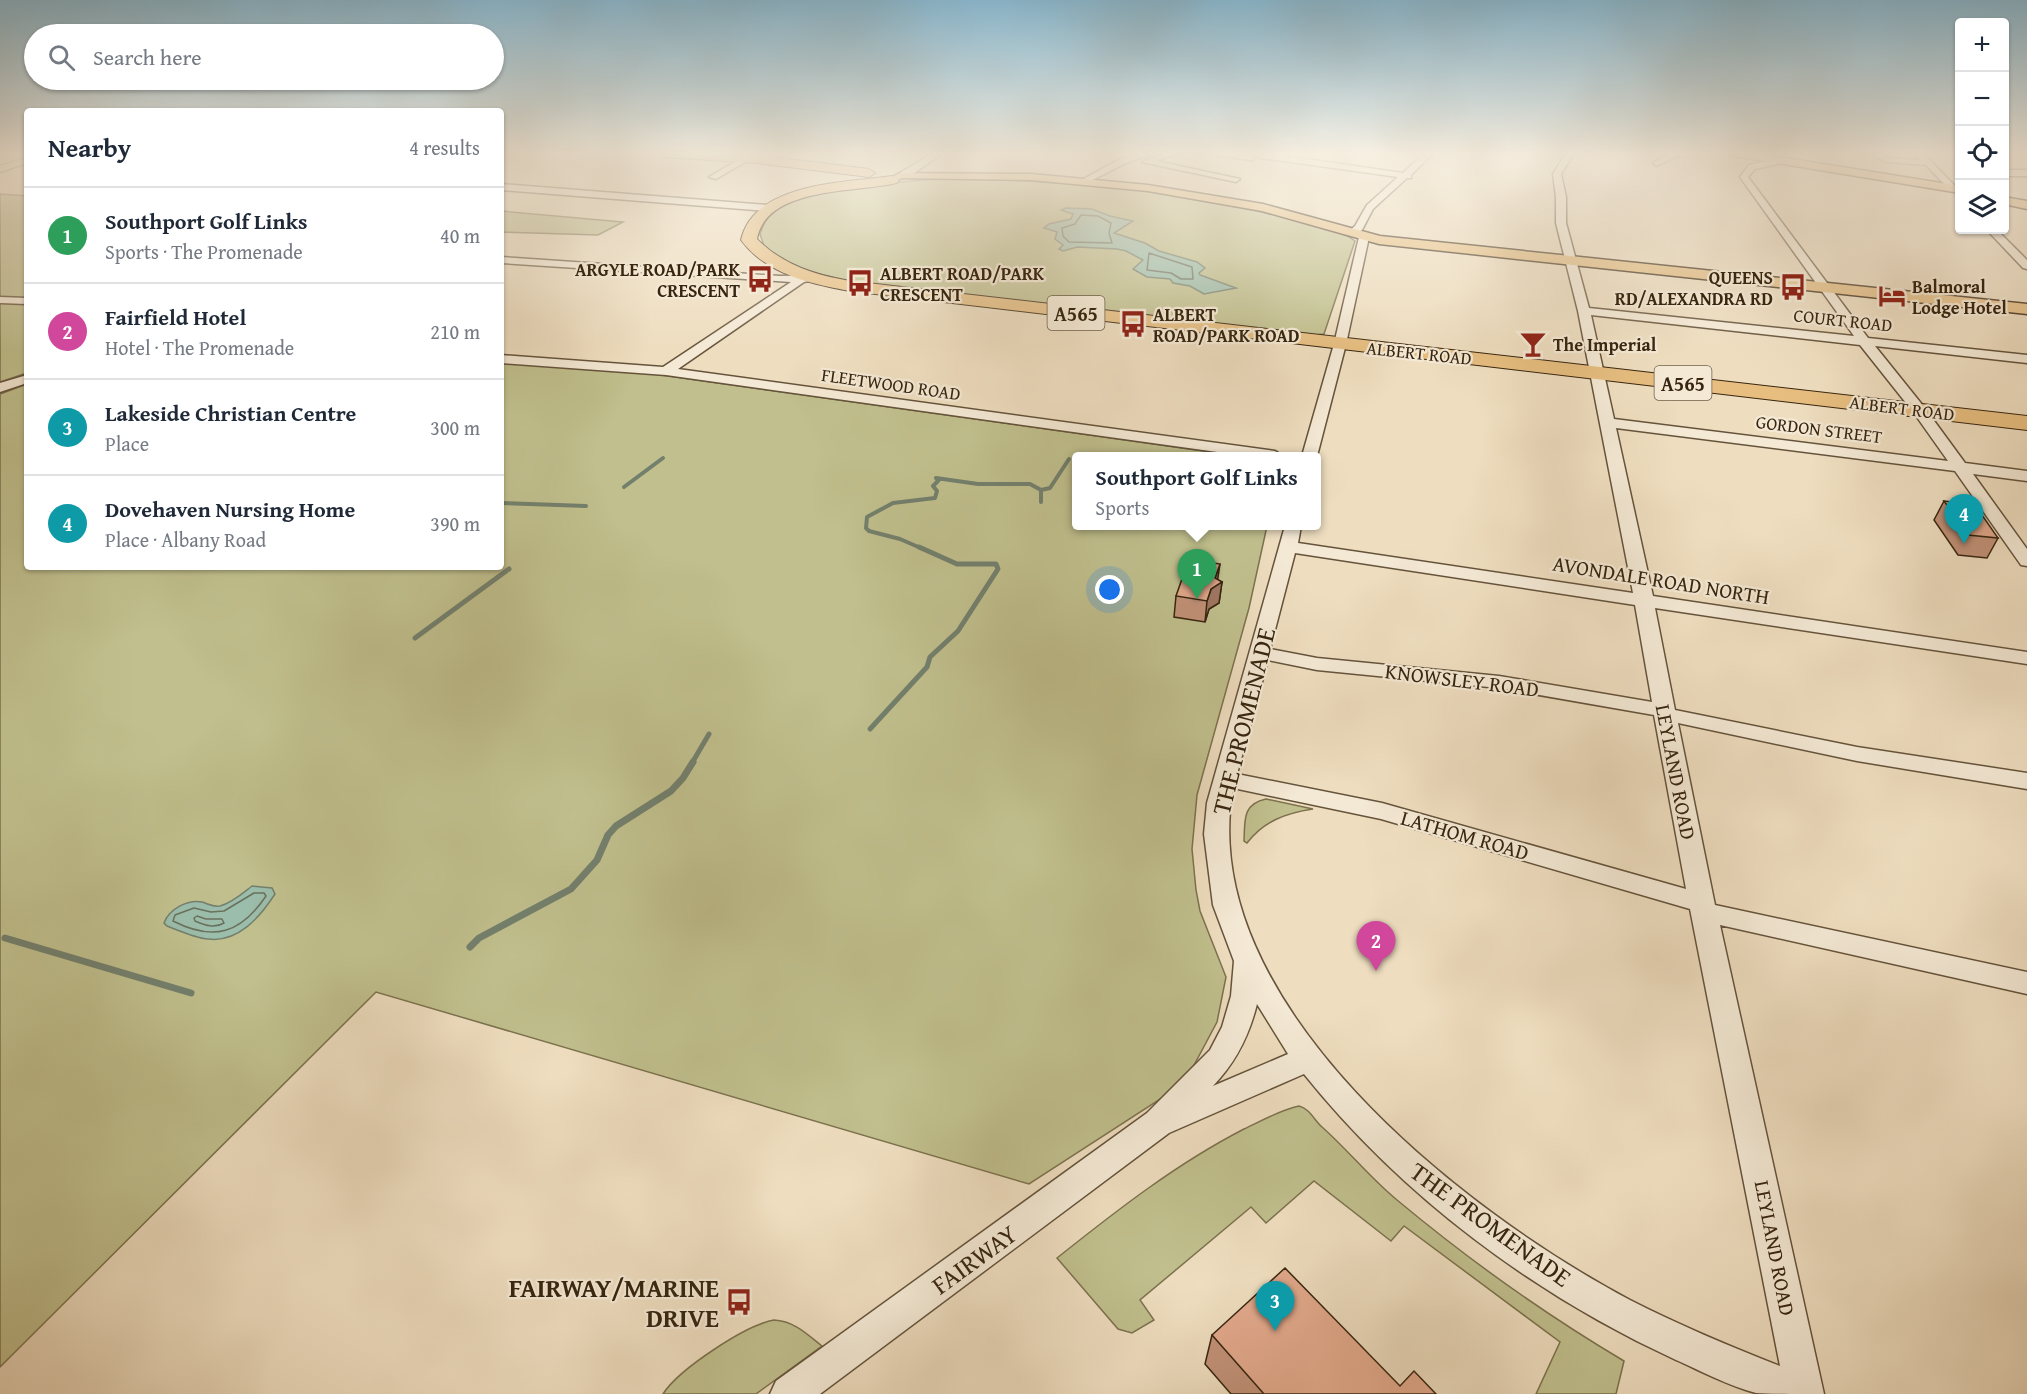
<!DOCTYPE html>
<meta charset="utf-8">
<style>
body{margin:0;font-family:"Gentium Book Plus",serif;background:#f6f6f7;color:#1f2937}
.controls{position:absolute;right:18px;top:18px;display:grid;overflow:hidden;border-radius:6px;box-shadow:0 2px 4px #0004}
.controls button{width:54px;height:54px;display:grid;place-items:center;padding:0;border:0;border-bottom:2px solid #e0e1e3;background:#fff;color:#1f2937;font:30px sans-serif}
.you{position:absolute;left:1110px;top:590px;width:21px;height:21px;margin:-15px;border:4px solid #fff;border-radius:50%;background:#1a73e8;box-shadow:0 0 0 9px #1a73e833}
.badge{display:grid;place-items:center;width:39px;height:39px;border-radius:50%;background:#8f2418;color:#fff;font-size:20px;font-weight:700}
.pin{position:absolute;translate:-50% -50px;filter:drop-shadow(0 2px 3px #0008)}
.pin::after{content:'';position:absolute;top:32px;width:21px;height:18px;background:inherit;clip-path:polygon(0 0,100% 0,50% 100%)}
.popup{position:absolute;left:1072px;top:452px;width:249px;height:78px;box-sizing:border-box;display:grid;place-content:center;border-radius:6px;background:#fff;filter:drop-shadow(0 2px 4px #0005);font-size:20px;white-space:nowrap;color:#747a83}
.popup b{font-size:22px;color:#1f2937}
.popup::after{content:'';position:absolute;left:50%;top:100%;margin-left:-12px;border:12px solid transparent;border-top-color:#fff}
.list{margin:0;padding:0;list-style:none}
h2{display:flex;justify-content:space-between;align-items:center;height:78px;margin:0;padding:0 24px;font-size:26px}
h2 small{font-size:20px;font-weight:400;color:#747a83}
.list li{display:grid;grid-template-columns:39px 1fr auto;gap:18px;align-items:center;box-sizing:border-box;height:96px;padding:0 24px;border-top:2px solid #e0e1e3}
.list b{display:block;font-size:22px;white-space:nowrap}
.list p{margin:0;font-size:20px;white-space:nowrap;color:#747a83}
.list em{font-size:20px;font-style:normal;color:#747a83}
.icon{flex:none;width:33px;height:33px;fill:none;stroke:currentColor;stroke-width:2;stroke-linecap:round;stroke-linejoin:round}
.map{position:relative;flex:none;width:2027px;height:1394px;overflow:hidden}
.search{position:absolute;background:#fff;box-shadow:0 2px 4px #0004;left:24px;top:24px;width:480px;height:66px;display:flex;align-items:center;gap:15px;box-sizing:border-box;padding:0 21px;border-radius:33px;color:#747a83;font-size:22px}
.panel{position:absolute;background:#fff;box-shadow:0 2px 4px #0004;left:24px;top:108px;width:480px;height:462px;border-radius:6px}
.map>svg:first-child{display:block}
.green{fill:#c0bf8d;stroke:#7c724e;stroke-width:1.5}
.water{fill:#9bbdab;stroke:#73806d;stroke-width:1.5}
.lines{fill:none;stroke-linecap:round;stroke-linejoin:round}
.shore{stroke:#69715d;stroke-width:1.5}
.stream-far2{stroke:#73806d;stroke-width:4}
.stream-far1{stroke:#73806d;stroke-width:5}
.stream{stroke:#73806d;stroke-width:7}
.minor-casing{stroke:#65533b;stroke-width:3}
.major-casing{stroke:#37250f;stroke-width:3}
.highway-casing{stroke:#37250f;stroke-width:2}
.minor{fill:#f4e9d5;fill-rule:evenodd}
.major{fill:#e7be80;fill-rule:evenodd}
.highway{fill:#e7be80;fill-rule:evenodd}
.wall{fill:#c29178;stroke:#37250f;stroke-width:1.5}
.shaded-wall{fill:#9e7662;stroke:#37250f;stroke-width:1.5}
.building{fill:#e2a98c;stroke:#37250f;stroke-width:1.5}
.labels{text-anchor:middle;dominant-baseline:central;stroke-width:4.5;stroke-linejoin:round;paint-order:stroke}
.far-poi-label{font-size:18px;font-weight:bold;fill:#37250f;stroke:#f4e9d5;text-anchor:start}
.far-street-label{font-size:18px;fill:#37250f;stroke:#f4e9d5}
.shield{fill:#f4e9d5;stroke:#70604a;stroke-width:1.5}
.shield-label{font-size:20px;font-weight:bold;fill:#37250f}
.street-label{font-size:21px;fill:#37250f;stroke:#f4e9d5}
.near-street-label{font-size:26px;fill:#37250f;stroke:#f4e9d5}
.near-poi-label{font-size:26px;font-weight:bold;fill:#37250f;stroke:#f4e9d5;text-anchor:end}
</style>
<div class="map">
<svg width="2027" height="1394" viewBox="0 0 2027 1394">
<rect width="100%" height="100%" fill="#eeddbf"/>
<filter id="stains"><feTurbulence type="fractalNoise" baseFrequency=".00333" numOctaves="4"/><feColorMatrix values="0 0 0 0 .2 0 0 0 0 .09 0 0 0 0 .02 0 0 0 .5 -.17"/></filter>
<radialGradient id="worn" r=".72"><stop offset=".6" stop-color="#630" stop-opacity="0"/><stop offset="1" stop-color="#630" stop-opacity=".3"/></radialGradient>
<!-- green -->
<g class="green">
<path d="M939,179C1056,179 1172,188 1286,218C1308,223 1336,226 1355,241L1324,334L1315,335L852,282L803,270L765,249L760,234C762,229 764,222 768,218C790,189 903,181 939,179Z"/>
<path d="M0,194L27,196V373L0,382Z"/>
<path d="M501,211L623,222L598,235L501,232Z"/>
<path d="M501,361L654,374L1239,456H1077V526H1267L1249,608L1197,795L1192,849L1196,890L1200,911L1226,977L1217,1022L1193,1067L1162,1098L1029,1184L376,992L0,1367V394L27,384V567H501Z"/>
<path d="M1266,799L1313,809C1286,813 1264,821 1247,843L1244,841C1245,821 1242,804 1266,799Z"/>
<path d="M1299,1106C1310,1109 1314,1120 1322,1127C1348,1150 1370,1178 1397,1200C1469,1260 1543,1313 1624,1361L1616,1394H1536L1560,1342L1404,1226L1391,1241L1314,1181L1266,1223L1251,1207L1140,1300L1154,1320L1132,1333L1118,1329L1057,1258C1116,1211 1176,1164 1244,1129C1261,1121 1280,1110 1299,1106Z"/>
<path d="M774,1320C794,1321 807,1334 822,1346L756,1394H663C679,1369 746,1325 774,1320Z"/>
</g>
<!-- water -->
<g class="water">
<path d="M1066,208L1092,209L1110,216L1133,221L1114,233L1145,243L1159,251L1197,262L1205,268L1199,273L1200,275L1236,288L1204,294L1190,286L1173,283L1170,279L1147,277L1133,269L1143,260L1126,251L1117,249L1077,247L1063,251L1059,249L1063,245L1055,239L1057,232L1044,228L1049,224L1071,219L1073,214L1061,210Z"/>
<path d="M252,886L272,888L275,894C260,917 238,943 208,939C195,938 180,931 167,926L164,923C169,909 188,899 202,902C209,904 212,907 220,906C232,903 243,893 252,886Z"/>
</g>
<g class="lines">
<!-- shore -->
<g class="shore">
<path d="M1081,215L1098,216L1111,223L1109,233L1112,243L1069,242L1063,236L1062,228L1075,224Z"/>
<path d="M1149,253L1192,267L1193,279H1181L1171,273L1147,270Z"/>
<path d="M254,893H264L266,896C241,933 214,942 173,921L175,915L194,908L211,912L224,911Z"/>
<path d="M197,916L206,919H222L224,923C214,929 205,925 195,921L194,918Z"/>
</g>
<!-- stream-far2 -->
<g class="stream-far2">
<path d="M624,487L663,458"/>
<path d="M1041,490L1050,488L1069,459"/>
<path d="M501,503L586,506"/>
<path d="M923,549L900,539L869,531L866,528L867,517L893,503L935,498L937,491L933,486L938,481L936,478L978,484H1030L1041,490V502"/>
</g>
<!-- stream-far1 -->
<g class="stream-far1">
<path d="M415,638L509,569"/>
<path d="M870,729L927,667L930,657L958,631L998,569L996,564H957L919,547"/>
<path d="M692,763L709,734"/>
</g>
<!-- stream -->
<g class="stream">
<path d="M5,938L191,993"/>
<path d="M470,947L479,938L571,889L597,860L608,835L616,826L671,791L683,778L693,762"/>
</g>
<defs>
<g id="minor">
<path d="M762,153H773L760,161H754V157Z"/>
<path d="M933,153H943L910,176L899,179L895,176Z"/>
<path d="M1140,153H1153L1124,164L1087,183L1080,181L1118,160Z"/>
<path d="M1165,153H1179L1156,161L1240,179L1236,182L1142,162Z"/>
<path d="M1202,153H1265L1403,173L1424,153H1433L1411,175V178H1407L1373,209L1362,230L1352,236L1347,233L1355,226L1367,205L1398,177L1253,157V160H1250Z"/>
<path d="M1566,153H1574L1561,174L1566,197V223L1589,308L1854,336L1740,177L1749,165L1779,158L1783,161L1782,163L1755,169L1748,177L1868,338L2027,355V363L1875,346L1924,407L1965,463L2027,471V481L1973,474L2027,549V566L2021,565L1955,471L1616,428L1653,596L2027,652V664L1655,608L1675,710L1857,747L2027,773V789L1857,761L1678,723L1715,905L2027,972V994L1720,925L1824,1394C1805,1394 1773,1394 1756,1393C1729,1386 1701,1371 1676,1360C1533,1294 1403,1197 1304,1074L1169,1133L820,1394H770L776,1381L1147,1113L1210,1050L1222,1027L1231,996L1234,961L1213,905L1204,834L1207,803L1285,526H1301L1298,543L1633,593L1578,311L1556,223V197L1553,174ZM1591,315L1860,345L1914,413L1948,461L1614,419ZM1295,553L1635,605L1652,702L1499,676L1317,658L1270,649ZM1268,660L1317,670L1499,688L1654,715L1686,889L1382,803L1237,774ZM1233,788L1381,819L1690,909L1780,1366C1729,1346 1679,1325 1630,1300C1464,1212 1194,1002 1233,788ZM1257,1004L1288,1054L1213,1086C1236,1062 1249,1036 1257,1004Z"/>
<path d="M1670,153H1707L1675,157L1657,166L1653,163Z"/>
<path d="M1875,153L1889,158L1920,160L1914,153H1923L1954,185L1940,189V185L1944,184L1926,165L1887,162L1875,157Z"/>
<path d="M745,156L752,158L716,179L709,177Z"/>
<path d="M27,158V163L0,172V166Z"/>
<rect x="2004" y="170" width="23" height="6"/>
<path d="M501,184L768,205L773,208L768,211L501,190Z"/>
<path d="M1987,230H1997L2027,260V269L2023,268Z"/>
<path d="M1364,234L1369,237L1346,344L1317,456H1302L1334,344L1359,237Z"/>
<path d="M501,257L780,276L812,275L818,278L816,280L804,282L678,369L1275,451L1283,456H1246L666,375L501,363V355L663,367L791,282L501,263Z"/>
<path d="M0,297L27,298V304L0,303Z"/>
<path d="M27,375V383L0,392V383Z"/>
</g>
<g id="major">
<path d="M1729,153H1755L1960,186V193L1734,156Z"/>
<path d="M900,173L1031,174L1148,185L1263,204L1380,236L2027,304V314L1379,244L1262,211L1148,191L1031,180L896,178L894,176Z"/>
<path d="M2004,197L2027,201V209L2004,204Z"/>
</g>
<g id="highway">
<path d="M657,153L757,155L869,169L875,173L869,177L757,163L663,157Z"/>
<path d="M892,176L897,177L899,180L897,183C855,193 767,186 757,239C783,265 815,275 850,281L2027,416V430L850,291C811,284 766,274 741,240C754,182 845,183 892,176Z"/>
</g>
</defs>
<!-- minor casing -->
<use href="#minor" class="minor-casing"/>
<!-- major casing -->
<use href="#major" class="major-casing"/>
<!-- highway casing -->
<use href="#highway" class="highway-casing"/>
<!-- minor -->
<use href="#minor" class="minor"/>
<!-- major -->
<use href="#major" class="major"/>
<!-- highway -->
<use href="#highway" class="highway"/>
</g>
<!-- wall -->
<g class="wall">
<path d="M1944,501L1998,538L1987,558L1958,555L1934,520Z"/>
<path d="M1218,580L1222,582L1219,603L1209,609L1205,622L1174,617L1176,596Z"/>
<path d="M1212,1335L1400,1386L1436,1394H1231L1205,1364Z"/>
</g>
<!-- shaded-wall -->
<path class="shaded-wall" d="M1220,564L1217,584L1222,582L1219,603L1209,609L1205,622L1207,601Z"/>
<!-- building -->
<g class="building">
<path d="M1944,501L1975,505L1998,538L1968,535Z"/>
<path d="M1189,559L1220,564L1215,578L1222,582L1211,589L1207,601L1176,596Z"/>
<path d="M1285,1268L1400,1386L1414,1371L1436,1394H1264L1212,1335Z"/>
</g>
<!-- sky -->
<linearGradient id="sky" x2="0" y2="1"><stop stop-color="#89b8d0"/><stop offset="0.44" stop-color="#f7f0e2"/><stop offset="1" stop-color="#f7f0e2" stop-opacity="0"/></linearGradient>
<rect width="2027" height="349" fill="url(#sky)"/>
<!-- icons -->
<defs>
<symbol id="bus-bare" viewBox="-9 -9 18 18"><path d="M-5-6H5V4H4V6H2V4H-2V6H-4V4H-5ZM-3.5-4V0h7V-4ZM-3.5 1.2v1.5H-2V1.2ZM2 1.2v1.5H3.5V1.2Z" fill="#8f2418" stroke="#f4e9d5" stroke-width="2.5" paint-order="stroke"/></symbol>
<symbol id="hotel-bare" viewBox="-9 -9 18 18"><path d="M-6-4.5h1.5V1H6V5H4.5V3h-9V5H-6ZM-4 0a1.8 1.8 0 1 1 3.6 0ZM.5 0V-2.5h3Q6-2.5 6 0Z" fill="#8f2418" stroke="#f4e9d5" stroke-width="2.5" paint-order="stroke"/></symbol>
<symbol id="bar-bare" viewBox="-9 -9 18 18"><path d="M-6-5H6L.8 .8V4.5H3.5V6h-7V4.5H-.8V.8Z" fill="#8f2418" stroke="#f4e9d5" stroke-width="2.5" paint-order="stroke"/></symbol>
</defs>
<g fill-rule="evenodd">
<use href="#bus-bare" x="741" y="260" width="38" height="38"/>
<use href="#bus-bare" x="841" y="264" width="38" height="38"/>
<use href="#bus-bare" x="1774" y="268" width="38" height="38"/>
<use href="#hotel-bare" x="1873" y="277" width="38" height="38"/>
<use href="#bus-bare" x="1114" y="305" width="38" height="38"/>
<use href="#bar-bare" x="1514" y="325" width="38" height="38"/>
<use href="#bus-bare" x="720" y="1283" width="38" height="38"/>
</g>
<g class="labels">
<!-- far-poi labels -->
<g class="far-poi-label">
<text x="740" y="269" text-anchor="end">ARGYLE ROAD/PARK<tspan x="740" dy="21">CRESCENT</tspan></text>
<text x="880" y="273">ALBERT ROAD/PARK<tspan x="880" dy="21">CRESCENT</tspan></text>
<text x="1773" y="277" text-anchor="end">QUEENS<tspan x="1773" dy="21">RD/ALEXANDRA RD</tspan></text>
<text x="1912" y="286">Balmoral<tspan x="1912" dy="21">Lodge Hotel</tspan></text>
<text x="1153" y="314">ALBERT<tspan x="1153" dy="21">ROAD/PARK ROAD</tspan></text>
<text x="1553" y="344">The Imperial</text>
</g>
<!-- far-street labels -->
<g class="far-street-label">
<text transform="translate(1843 320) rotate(6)">COURT ROAD</text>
<text transform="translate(1419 353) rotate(6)">ALBERT ROAD</text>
<text transform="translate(891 384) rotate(8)">FLEETWOOD ROAD</text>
<text transform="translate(1902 408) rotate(7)">ALBERT ROAD</text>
<text transform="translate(1819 429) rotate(7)">GORDON STREET</text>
</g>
<!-- shield labels -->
<g class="shield">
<rect x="1047.5" y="296" width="57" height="34" rx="4.5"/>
<rect x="1654.5" y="366" width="57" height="34" rx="4.5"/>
</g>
<g class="shield-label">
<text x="1076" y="313">A565</text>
<text x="1683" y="383">A565</text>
</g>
<!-- street labels -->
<g class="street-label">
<text transform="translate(1661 580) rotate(9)">AVONDALE ROAD NORTH</text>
<text transform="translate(1462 680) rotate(7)">KNOWSLEY ROAD</text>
<text transform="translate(1676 772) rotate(79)">LEYLAND ROAD</text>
<text transform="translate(1465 835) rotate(16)">LATHOM ROAD</text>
<text transform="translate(1775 1248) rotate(79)">LEYLAND ROAD</text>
</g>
<!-- near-street labels -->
<g class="near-street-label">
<text transform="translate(1243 721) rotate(-76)">THE PROMENADE</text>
<text transform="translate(1491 1224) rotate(36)">THE PROMENADE</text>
<text transform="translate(974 1259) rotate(-36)">FAIRWAY</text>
</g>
<!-- near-poi labels -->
<g class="near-poi-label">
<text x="719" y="1287">FAIRWAY/MARINE<tspan x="719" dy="30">DRIVE</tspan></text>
</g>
</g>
<rect width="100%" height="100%" filter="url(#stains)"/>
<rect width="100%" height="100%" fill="url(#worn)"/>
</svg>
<div class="controls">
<button>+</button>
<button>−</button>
<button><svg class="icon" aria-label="locate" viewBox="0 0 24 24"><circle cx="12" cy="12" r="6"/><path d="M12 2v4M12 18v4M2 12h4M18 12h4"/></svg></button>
<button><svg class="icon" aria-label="layers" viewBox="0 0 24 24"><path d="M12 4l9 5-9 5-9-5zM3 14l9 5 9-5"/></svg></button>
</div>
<div class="you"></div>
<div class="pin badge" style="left:1197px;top:599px;background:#2e9e5b">1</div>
<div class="popup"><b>Southport Golf Links</b>Sports</div>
<div class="pin badge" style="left:1376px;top:971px;background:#d1479c">2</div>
<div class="pin badge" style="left:1275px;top:1331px;background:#0f9aa8">3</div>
<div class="pin badge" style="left:1964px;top:544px;background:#0f9aa8">4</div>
<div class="search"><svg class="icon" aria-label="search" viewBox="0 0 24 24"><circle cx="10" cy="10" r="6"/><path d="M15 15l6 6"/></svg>Search here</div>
<section class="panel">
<h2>Nearby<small>4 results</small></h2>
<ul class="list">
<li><span class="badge" style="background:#2e9e5b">1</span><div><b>Southport Golf Links</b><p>Sports · The Promenade</p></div><em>40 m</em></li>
<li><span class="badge" style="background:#d1479c">2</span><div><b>Fairfield Hotel</b><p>Hotel · The Promenade</p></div><em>210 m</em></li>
<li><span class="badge" style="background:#0f9aa8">3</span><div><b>Lakeside Christian Centre</b><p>Place</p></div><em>300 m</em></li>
<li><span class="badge" style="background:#0f9aa8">4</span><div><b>Dovehaven Nursing Home</b><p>Place · Albany Road</p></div><em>390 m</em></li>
</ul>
</section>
</div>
